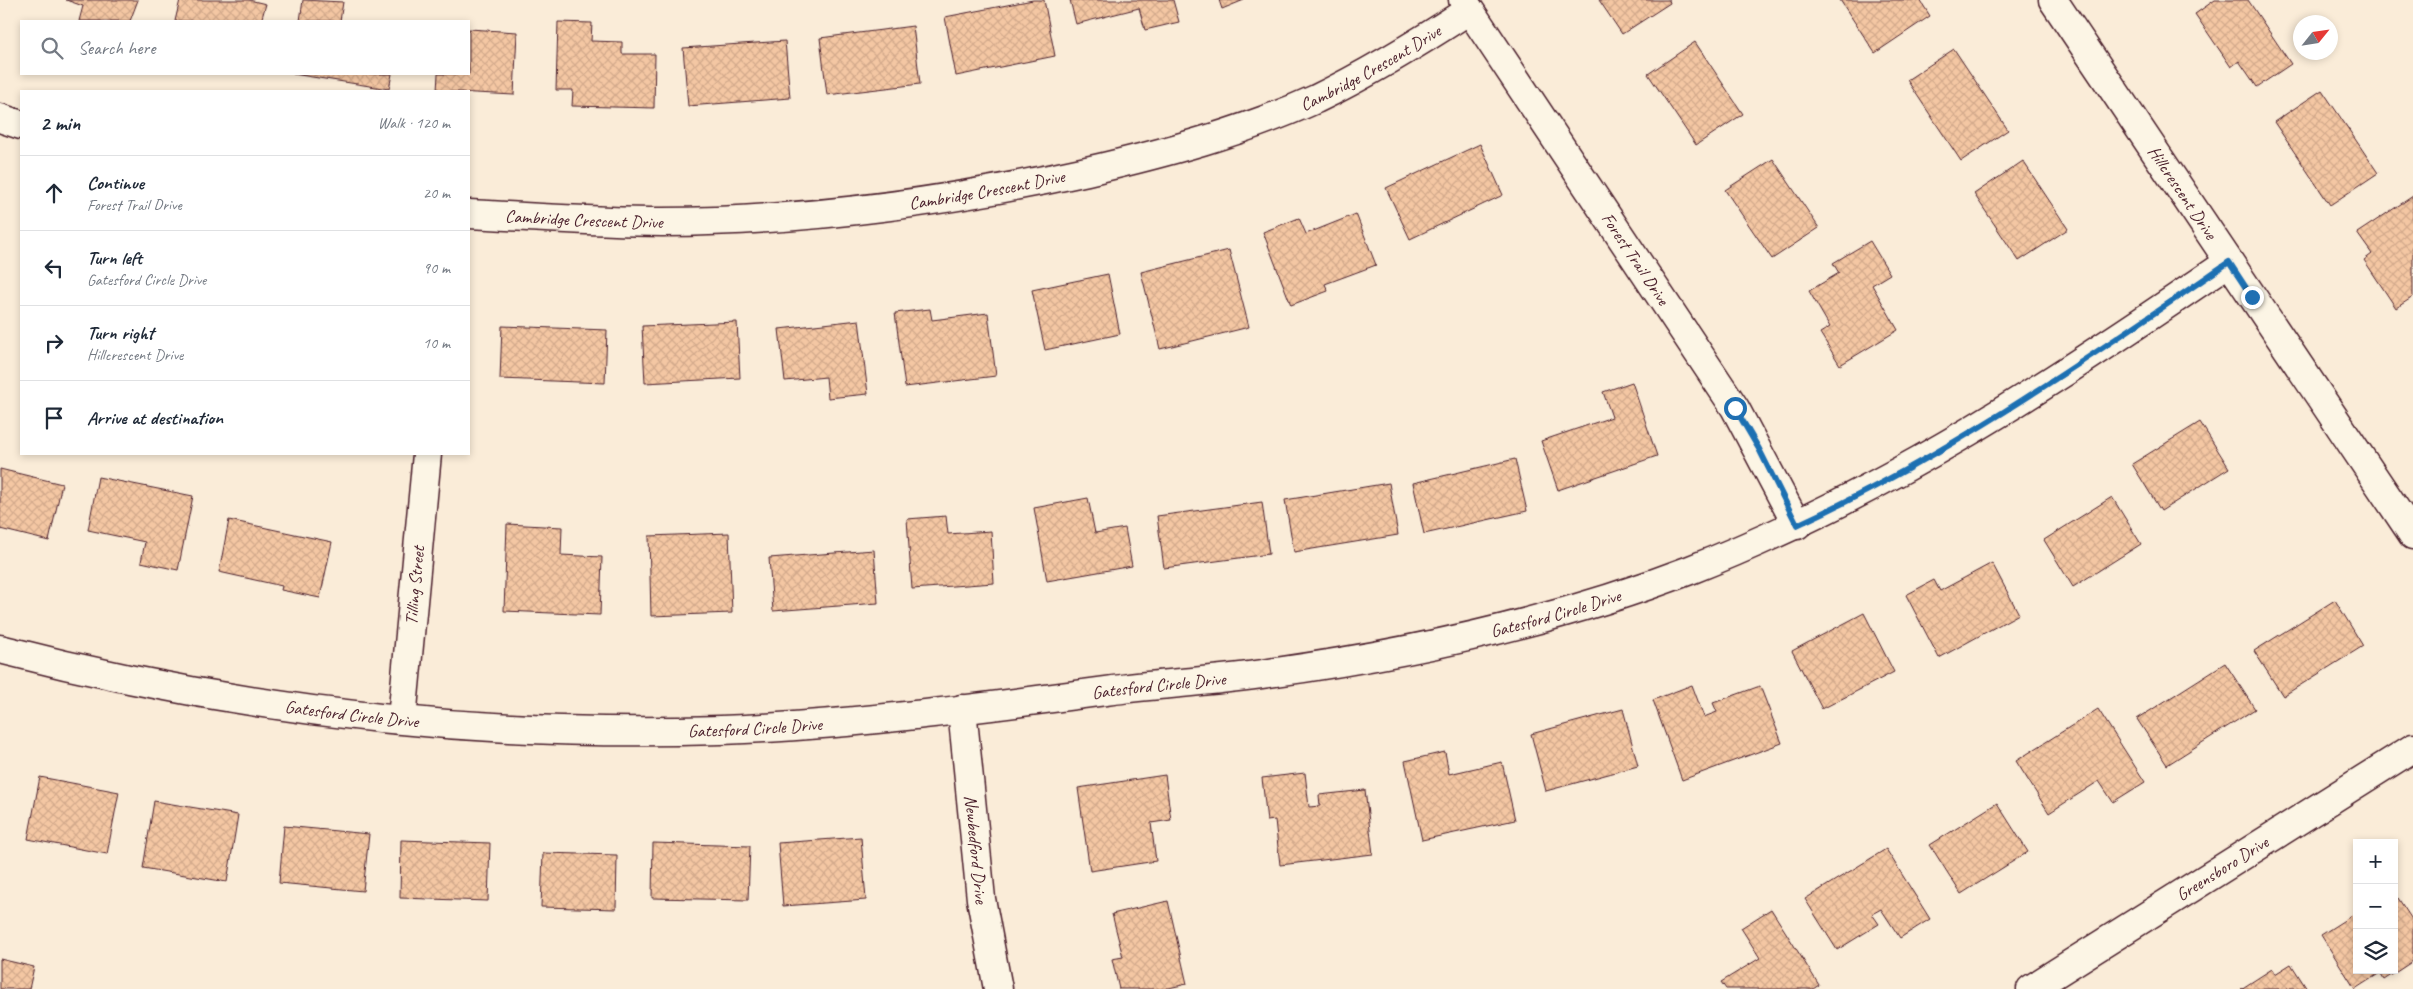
<!DOCTYPE html>
<meta charset="utf-8">
<style>
body{margin:0;font-family:Caveat,sans-serif;background:#f2f2f3;color:#1f2937}
.controls{position:absolute;right:15px;bottom:15px;display:grid;overflow:hidden;border-radius:0px;box-shadow:0 2px 8px #0003}
.controls button{width:45px;height:45px;display:grid;place-items:center;padding:0;border:0;border-bottom:1px solid #e0e1e3;background:#fff;color:#1f2937;font:25px sans-serif}
.compass{position:absolute;left:2293px;top:15px;width:45px;height:45px;border-radius:50%;background:#fff;box-shadow:0 2px 8px #0003;rotate:60deg}
.stop{position:absolute;width:15px;height:15px;margin:-11px;border:4px solid #1f6fb2;border-radius:50%;background:#fff}
.stop.end{background:#1f6fb2;border-color:#fff;box-shadow:0 1px 5px #0008}
.list{margin:0;padding:0;list-style:none}
h2{display:flex;justify-content:space-between;align-items:center;height:65px;margin:0;padding:0 20px;font-size:21px}
h2 small{font-size:16px;font-weight:400;color:#747a83}
.list li{display:grid;grid-template-columns:32px 1fr auto;gap:15px;align-items:center;box-sizing:border-box;height:75px;padding:0 20px;border-top:1px solid #e0e1e3}
.list b{display:block;font-size:19px;white-space:nowrap}
.list p{margin:0;font-size:16px;white-space:nowrap;color:#747a83}
.list em{font-size:16px;font-style:normal;color:#747a83}
.icon{flex:none;width:28px;height:28px;fill:none;stroke:currentColor;stroke-width:2;stroke-linecap:round;stroke-linejoin:round}
.map{position:relative;flex:none;width:2413px;height:989px;overflow:hidden}
.search{position:absolute;background:#fff;box-shadow:0 2px 8px #0003;left:20px;top:20px;width:450px;height:55px;display:flex;align-items:center;gap:12px;box-sizing:border-box;padding:0 18px;border-radius:0px;color:#747a83;font-size:19px}
.panel{position:absolute;background:#fff;box-shadow:0 2px 8px #0003;left:20px;top:90px;width:450px;height:365px;border-radius:0px}
.map>svg:first-child{display:block}
.building{fill:url(#building-cross-hatch);stroke:#4a1f2b}
.lines{fill:none;stroke-linecap:round;stroke-linejoin:round}
.street-casing{stroke:#4a1f2b;stroke-width:31}
.street{stroke:#fcf5e5;stroke-width:28}
.route{stroke:#1f6fb2;stroke-width:6}
.labels{text-anchor:middle;dominant-baseline:central;stroke-width:4;stroke-linejoin:round;paint-order:stroke}
.street-label{font-size:18px;fill:#4a1f2b;stroke:#fcf5e5}
</style>
<div class="map">
<svg width="2413" height="989" viewBox="0 0 2413 989">
<defs>
<pattern id="building-cross-hatch" width="8" height="8" patternUnits="userSpaceOnUse" patternTransform="scale(1.25)"><rect width="8" height="8" fill="#f4c7a3"/><path d="M0 0l8 8M0 8l8-8" fill="none" stroke="#d3aa8c"/></pattern>
</defs>
<rect width="100%" height="100%" fill="#faecd8"/>
<filter id="ink" filterUnits="userSpaceOnUse"><feTurbulence type="fractalNoise" baseFrequency=".02" numOctaves="2"/><feDisplacementMap in="SourceGraphic" scale="10" xChannelSelector="R" yChannelSelector="G"/><feConvolveMatrix kernelMatrix="1 2 1 2 8 2 1 2 1" color-interpolation-filters="sRGB"/></filter>
<g filter="url(#ink)">
<!-- building -->
<g class="building">
<path d="M66,0H138L130,21H79L83,6Z"/>
<path d="M180,0H249L266,4L261,21H175Z"/>
<path d="M303,0L343,2L340,21H300Z"/>
<path d="M1033,0H1044L1055,56L956,76L945,17Z"/>
<path d="M1070,0H1173L1179,22L1145,30L1139,8L1076,24Z"/>
<path d="M1219,0H1244L1222,9Z"/>
<path d="M1599,0H1669L1670,3L1622,34Z"/>
<path d="M1840,0H1920L1930,16L1875,53Z"/>
<path d="M2215,0H2248L2291,64L2257,87L2239,61L2231,67L2195,14Z"/>
<path d="M558,22L592,23L591,41L622,42V54H655L654,108L572,106L573,90H556Z"/>
<path d="M913,26L920,84L827,95L820,38Z"/>
<path d="M469,29L517,32L514,95L437,91L438,74H469Z"/>
<path d="M785,41L790,98L688,106L683,48Z"/>
<path d="M1695,42L1743,114L1696,145L1648,74Z"/>
<path d="M1954,49L2008,130L1961,161L1907,80Z"/>
<path d="M293,74H392L389,89Z"/>
<path d="M2322,90L2378,173L2330,205L2274,122Z"/>
<path d="M1480,144L1503,195L1410,239L1386,188Z"/>
<path d="M1773,159L1819,228L1772,259L1725,190Z"/>
<path d="M2023,161L2068,229L2019,261L1974,194Z"/>
<path d="M2413,196V297L2396,308L2364,260L2372,254L2357,233Z"/>
<path d="M1356,214L1376,265L1325,284L1328,291L1291,305L1263,232L1299,218L1306,234Z"/>
<path d="M1870,241L1890,274L1872,285L1898,330L1840,365L1820,333L1830,327L1809,291L1839,273L1833,263Z"/>
<path d="M1229,250L1249,327L1160,349L1141,272Z"/>
<path d="M1108,274L1120,334L1045,350L1032,290Z"/>
<path d="M930,309L932,320L988,313L996,376L905,387L895,313Z"/>
<path d="M859,320L868,394L828,398L826,377L785,381L779,329Z"/>
<path d="M737,322L740,378L645,383L642,326Z"/>
<path d="M502,326L607,330L605,383L500,379Z"/>
<path d="M1632,382L1657,456L1558,490L1541,441L1612,417L1603,392Z"/>
<path d="M2200,422L2229,468L2161,511L2132,464Z"/>
<path d="M1515,459L1527,511L1424,534L1413,483Z"/>
<path d="M0,469L62,484L49,541L0,529Z"/>
<path d="M98,477L193,496L178,570L141,562L145,542L88,530Z"/>
<path d="M1389,483L1398,535L1294,552L1285,500Z"/>
<path d="M2112,497L2141,544L2073,587L2044,540Z"/>
<path d="M1088,498L1095,533L1125,528L1132,566L1047,581L1034,508Z"/>
<path d="M1262,502L1269,554L1164,568L1157,516Z"/>
<path d="M946,516L948,534L991,531L994,583L912,589L907,519Z"/>
<path d="M229,520L332,542L320,598L281,590L282,586L219,572Z"/>
<path d="M507,524L562,527L561,555L602,557L600,615L504,611Z"/>
<path d="M729,533L732,613L651,616L649,536Z"/>
<path d="M874,550L878,603L773,611L769,558Z"/>
<path d="M1992,563L2019,614L1939,658L1906,595L1934,580L1940,591Z"/>
<path d="M2335,600L2363,646L2283,696L2254,651Z"/>
<path d="M1864,613L1894,672L1822,709L1792,651Z"/>
<path d="M2225,663L2255,709L2167,765L2137,719Z"/>
<path d="M1692,685L1704,717L1717,712L1713,703L1760,686L1782,743L1682,780L1653,700Z"/>
<path d="M1623,709L1638,766L1546,791L1531,734Z"/>
<path d="M2098,709L2145,782L2113,802L2099,781L2049,813L2016,761Z"/>
<path d="M1445,752L1449,774L1502,762L1515,820L1422,840L1405,761Z"/>
<path d="M1305,773L1309,807L1320,806L1319,795L1365,790L1373,854L1280,865L1275,820L1267,821L1262,778Z"/>
<path d="M1165,775L1171,820L1151,823L1156,861L1090,871L1078,788Z"/>
<path d="M40,777L119,792L107,854L28,839Z"/>
<path d="M154,801L238,815L227,882L143,868Z"/>
<path d="M1997,803L2028,852L1961,894L1930,845Z"/>
<path d="M284,826L369,834L363,891L279,883Z"/>
<path d="M861,837L866,900L783,906L778,843Z"/>
<path d="M401,840L490,843L488,901L400,898Z"/>
<path d="M653,843L750,846L748,900L652,898Z"/>
<path d="M1886,849L1930,919L1900,938L1881,909L1872,914L1879,924L1837,950L1805,899Z"/>
<path d="M543,853L617,855L616,909L541,907Z"/>
<path d="M2398,898L2413,921V961L2384,980L2380,973L2355,989L2321,935L2357,912V970H2394V900Z"/>
<path d="M1168,901L1187,984L1164,989H1119L1112,959L1123,957L1112,914Z"/>
<path d="M1771,909L1819,985L1813,989H1726L1721,982L1760,958L1741,928Z"/>
<path d="M0,959L34,967L29,989H0Z"/>
<path d="M2291,964L2307,989H2241L2272,969L2275,974Z"/>
</g>
<g class="lines">
<defs>
<g id="street">
<path id="s1" d="M1463,0L1735,408L1797,525"/>
<path id="s2" d="M2053,0L2413,535"/>
<path d="M0,118L21,125"/>
<path id="s3" d="M469,214C533,217 598,222 662,222C805,221 948,202 1087,171C1165,153 1243,132 1316,99C1370,73 1420,42 1469,10"/>
<path id="s4" d="M0,649C235,710 478,738 721,730C857,725 994,706 1129,688C1176,683 1223,680 1269,673C1412,653 1555,622 1690,570C1887,493 2056,381 2229,262"/>
<path id="s5" d="M962,709L981,899L998,989"/>
<path id="s6" d="M402,719L427,454"/>
<path id="s7" d="M2031,989L2413,748"/>
</g>
</defs>
<!-- street casing -->
<use href="#street" class="street-casing"/>
<!-- street -->
<use href="#street" class="street"/>
</g>
</g>
<g class="lines" filter="url(#ink)">
<!-- route -->
<path class="route" d="M1735,408L1759,449L1797,525C1950,455 2090,357 2229,262L2252,297"/>
</g>
<g class="labels">
<!-- street labels -->
<g class="street-label">
<text stroke="none"><textPath href="#s3" startOffset="925">Cambridge Crescent Drive</textPath></text>
<text stroke="none"><textPath href="#s3" startOffset="520">Cambridge Crescent Drive</textPath></text>
<text stroke="none"><textPath href="#s2" startOffset="232">Hillcrescent Drive</textPath></text>
<text stroke="none"><textPath href="#s3" startOffset="115">Cambridge Crescent Drive</textPath></text>
<text stroke="none"><textPath href="#s1" startOffset="311">Forest Trail Drive</textPath></text>
<text stroke="none"><textPath href="#s6" startOffset="134">Tilling Street</textPath></text>
<text stroke="none"><textPath href="#s4" startOffset="1572">Gatesford Circle Drive</textPath></text>
<text stroke="none"><textPath href="#s4" startOffset="1168">Gatesford Circle Drive</textPath></text>
<text stroke="none"><textPath href="#s4" startOffset="358">Gatesford Circle Drive</textPath></text>
<text stroke="none"><textPath href="#s4" startOffset="762">Gatesford Circle Drive</textPath></text>
<text stroke="none"><textPath href="#s5" startOffset="141">Newbedford Drive</textPath></text>
<text stroke="none"><textPath href="#s7" startOffset="226">Greensboro Drive</textPath></text>
</g>
</g>
</svg>
<div class="controls">
<button>+</button>
<button>−</button>
<button><svg class="icon" aria-label="layers" viewBox="0 0 24 24"><path d="M12 4l9 5-9 5-9-5zM3 14l9 5 9-5"/></svg></button>
</div>
<svg class="compass" viewBox="-18 -18 36 36"><path d="M0-13l5 13h-10z" fill="#e53935"/><path d="M0 13l5-13h-10z" fill="#747a83"/></svg>
<div class="stop" style="left:1735px;top:408px"></div>
<div class="stop end" style="left:2252px;top:297px"></div>
<div class="search"><svg class="icon" aria-label="search" viewBox="0 0 24 24"><circle cx="10" cy="10" r="6"/><path d="M15 15l6 6"/></svg>Search here</div>
<section class="panel">
<h2>2 min<small>Walk · 120 m</small></h2>
<ul class="list">
<li><svg class="icon" aria-label="ahead" viewBox="0 0 24 24"><path d="M12 20V5M6 11l6-6 6 6"/></svg><div><b>Continue</b><p>Forest Trail Drive</p></div><em>20 m</em></li>
<li><svg class="icon" aria-label="left" viewBox="0 0 24 24"><path d="M17 20v-9H6M10 6l-5 5 5 5"/></svg><div><b>Turn left</b><p>Gatesford Circle Drive</p></div><em>90 m</em></li>
<li><svg class="icon" aria-label="right" viewBox="0 0 24 24"><path d="M7 20v-9h11M14 6l5 5-5 5"/></svg><div><b>Turn right</b><p>Hillcrescent Drive</p></div><em>10 m</em></li>
<li><svg class="icon" aria-label="arrive" viewBox="0 0 24 24"><path d="M6 21V4h12l-3 4 3 4H6"/></svg><div><b>Arrive at destination</b></div></li>
</ul>
</section>
</div>
